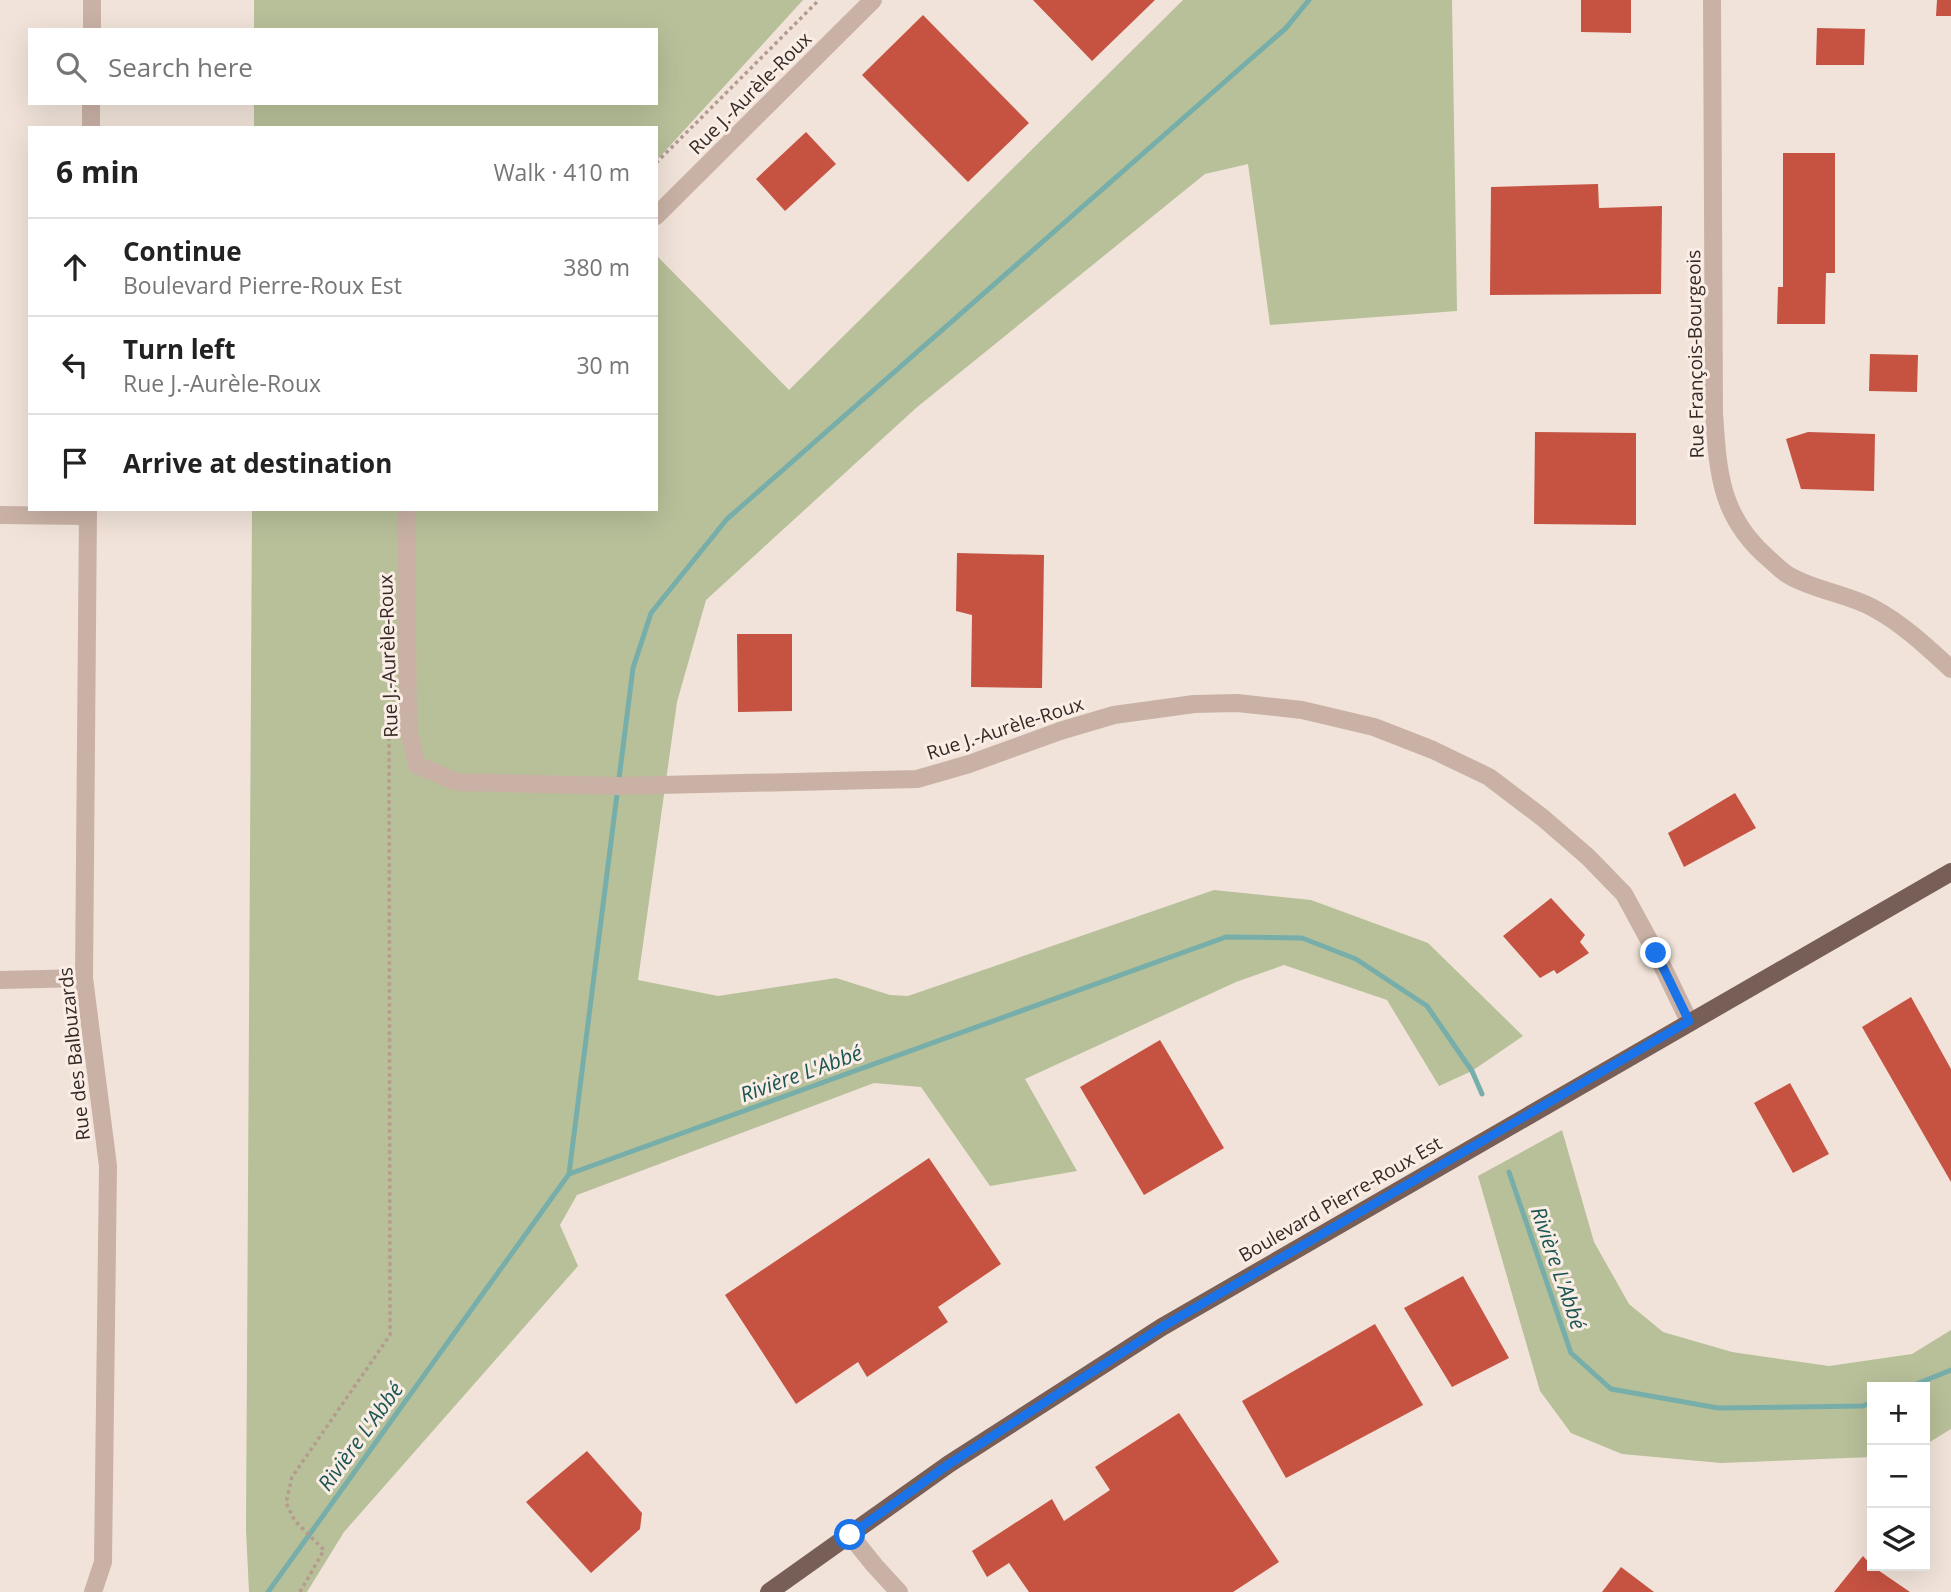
<!DOCTYPE html>
<meta charset="utf-8">
<style>
body{margin:0;font-family:"Open Sans",sans-serif;background:#f6f6f6;color:#222}
.controls{position:absolute;right:21px;bottom:21px;display:grid;overflow:hidden;border-radius:0px;box-shadow:0 7px 28px #0002}
.controls button{width:63px;height:63px;display:grid;place-items:center;padding:0;border:0;border-bottom:2px solid #e0e0e0;background:#fff;color:#222;font:35px sans-serif}
.stop{position:absolute;width:21px;height:21px;margin:-16px;border:5px solid #1a73e8;border-radius:50%;background:#fff}
.stop.end{background:#1a73e8;border-color:#fff;box-shadow:0 2px 7px #0008}
.list{margin:0;padding:0;list-style:none}
h2{display:flex;justify-content:space-between;align-items:center;height:91px;margin:0;padding:0 28px;font-size:30px}
h2 small{font-size:23px;font-weight:400;color:#767676}
.list li{display:grid;grid-template-columns:46px 1fr auto;gap:21px;align-items:center;box-sizing:border-box;height:98px;padding:0 28px;border-top:2px solid #e0e0e0}
.list b{display:block;font-size:26px;white-space:nowrap}
.list p{margin:0;font-size:23px;white-space:nowrap;color:#767676}
.list em{font-size:23px;font-style:normal;color:#767676}
.icon{flex:none;width:38px;height:38px;fill:none;stroke:currentColor;stroke-width:2;stroke-linecap:round;stroke-linejoin:round}
.map{position:relative;flex:none;width:1951px;height:1592px;overflow:hidden}
.search{position:absolute;background:#fff;box-shadow:0 7px 28px #0002;left:28px;top:28px;width:630px;height:77px;display:flex;align-items:center;gap:18px;box-sizing:border-box;padding:0 24px;border-radius:0px;color:#767676;font-size:26px}
.panel{position:absolute;background:#fff;box-shadow:0 7px 28px #0002;left:28px;top:126px;width:630px;height:385px;border-radius:0px}
.map>svg:first-child{display:block}
.green{fill:#b7c099}
.lines{fill:none;stroke-linecap:round;stroke-linejoin:round}
.stream{stroke:#78aeaa;stroke-width:5}
.building{fill:#c65242}
.path{stroke:#b59b8f;stroke-width:3.5;stroke-dasharray:3.5 3.5;stroke-linecap:butt}
.minor{stroke:#c9b1a5;stroke-width:18}
.major{stroke:#775e57;stroke-width:18}
.route{stroke:#1a73e8;stroke-width:9}
.labels{text-anchor:middle;dominant-baseline:central;stroke-width:6;stroke-linejoin:round;paint-order:stroke}
.street-label{font-size:19px;fill:#352926;stroke:#f9ede5}
.water-label{font-size:21px;font-style:italic;fill:#1c5653;stroke:#f9ede5}
</style>
<div class="map">
<svg width="1951" height="1592" viewBox="0 0 1951 1592">
<rect width="100%" height="100%" fill="#f1e3d9"/>
<!-- green -->
<g class="green">
<path d="M254,0H803L656,161V128H254V103H656V30H254Z"/>
<path d="M1183,0H1452L1457,311L1270,325L1248,164L1205,174L916,408L706,600L677,702L638,980L718,996L836,978L890,995L908,996L1214,890L1311,900L1428,943L1523,1036L1472,1071L1439,1086L1387,1000L1284,965L1236,982L1025,1079L1077,1171L990,1186L921,1087L874,1083L577,1195L560,1225L578,1266L344,1532L307,1592H249L246,1530L252,509H656V255L789,390Z"/>
<path d="M1562,1130L1594,1242L1629,1304L1663,1332L1732,1352L1829,1366L1912,1354L1951,1330V1429L1925,1445V1387H1872V1457L1721,1463L1622,1454L1571,1433L1540,1391L1478,1176Z"/>
</g>
<g class="lines">
<!-- stream -->
<g class="stream">
<path d="M1509,1172L1571,1353L1611,1389L1718,1408L1863,1406L1872,1402"/>
<path d="M569,1174L633,668L651,613L727,519L1286,28L1309,0"/>
<path d="M1909,1387L1951,1370"/>
<path d="M268,1592L569,1174L1226,937L1302,938L1356,959L1427,1006L1472,1071L1482,1094"/>
</g>
</g>
<!-- building -->
<g class="building">
<path d="M1033,0H1155L1092,61Z"/>
<path d="M1581,0H1631V33L1581,32Z"/>
<path d="M1937,0H1951V16H1936Z"/>
<path d="M923,15L1029,123L968,182L862,75Z"/>
<path d="M1817,28L1865,29L1864,65H1816Z"/>
<path d="M806,132L836,164L785,211L756,179Z"/>
<path d="M1783,153H1835V273H1826L1825,324H1777L1778,287H1783Z"/>
<path d="M1598,184L1599,208L1662,206L1661,294L1490,295L1491,187Z"/>
<path d="M1870,354L1918,355L1917,392L1869,391Z"/>
<path d="M1535,432L1636,433V525L1534,524Z"/>
<path d="M1808,432L1875,434L1874,491L1801,489L1786,439Z"/>
<path d="M957,553L1044,555L1042,688L971,687L972,615L956,611Z"/>
<path d="M737,634H792V711L738,712Z"/>
<path d="M1735,793L1756,828L1684,867L1668,833Z"/>
<path d="M1551,898L1585,935L1580,942L1589,953L1557,974L1554,970L1540,978L1503,936Z"/>
<path d="M1911,997L1951,1069V1182L1862,1027Z"/>
<path d="M1160,1040L1224,1148L1144,1195L1080,1087Z"/>
<path d="M1790,1083L1829,1154L1793,1173L1754,1103Z"/>
<path d="M929,1158L1001,1264L938,1307L948,1322L867,1377L858,1362L796,1404L725,1295Z"/>
<path d="M1463,1276L1509,1358L1452,1387L1404,1308Z"/>
<path d="M1375,1324L1423,1405L1286,1478L1242,1401Z"/>
<path d="M1179,1413L1279,1562L1233,1592H1029L1009,1563L987,1577L972,1551L1052,1499L1064,1521L1110,1490L1095,1467Z"/>
<path d="M587,1451L642,1513L640,1529L591,1573L526,1502Z"/>
<path d="M1863,1556L1872,1566L1910,1592H1834Z"/>
<path d="M1621,1567L1654,1592H1602Z"/>
</g>
<g class="lines">
<!-- path -->
<g class="path">
<path d="M656,163L819,0"/>
<path d="M300,1592L324,1550L295,1521L286,1503L292,1477L390,1335L389,728"/>
</g>
<!-- minor -->
<g class="minor">
<path d="M1712,0L1714,413C1718,473 1720,517 1769,559C1775,564 1782,572 1790,576C1816,591 1849,594 1875,609C1904,625 1927,647 1951,669"/>
<path d="M92,30V0"/>
<path d="M91,128V103"/>
<path d="M656,216L873,0"/>
<path d="M88,509L84,978L108,1166L103,1562L93,1592"/>
<path d="M406,509L408,729L417,765L457,782L618,786L917,779L969,764L1060,731L1114,715L1194,704L1237,703L1302,710L1374,727L1433,750L1489,777L1543,818L1588,857L1624,894L1656,953L1689,1021"/>
<path d="M0,515L88,516"/>
<path d="M0,980L84,978"/>
<path d="M850,1535L875,1566L899,1592"/>
</g>
<!-- major -->
<path class="major" d="M769,1592L949,1464L1162,1327L1951,872"/>
</g>
<g class="lines">
<!-- route -->
<path class="route" d="M850,1535L949,1464L1162,1327L1689,1021L1656,953"/>
</g>
<g class="labels">
<!-- street labels -->
<g class="street-label">
<text transform="translate(750 93) rotate(-45)">Rue J.-Aurèle-Roux</text>
<text transform="translate(1695 354) rotate(-91)">Rue François-Bourgeois</text>
<text transform="translate(388 656) rotate(-92)">Rue J.-Aurèle-Roux</text>
<text transform="translate(1005 728) rotate(-18)">Rue J.-Aurèle-Roux</text>
<text transform="translate(74 1054) rotate(-96)">Rue des Balbuzards</text>
<text transform="translate(1340 1199) rotate(-30)">Boulevard Pierre-Roux Est</text>
</g>
<!-- water labels -->
<g class="water-label">
<text transform="translate(801 1073) rotate(-20)">Rivière L'Abbé</text>
<text transform="translate(1559 1268) rotate(71)">Rivière L'Abbé</text>
<text transform="translate(360 1436) rotate(-54)">Rivière L'Abbé</text>
</g>
</g>
</svg>
<div class="controls">
<button>+</button>
<button>−</button>
<button><svg class="icon" aria-label="layers" viewBox="0 0 24 24"><path d="M12 4l9 5-9 5-9-5zM3 14l9 5 9-5"/></svg></button>
</div>
<div class="stop" style="left:850px;top:1535px"></div>
<div class="stop end" style="left:1656px;top:953px"></div>
<div class="search"><svg class="icon" aria-label="search" viewBox="0 0 24 24"><circle cx="10" cy="10" r="6"/><path d="M15 15l6 6"/></svg>Search here</div>
<section class="panel">
<h2>6 min<small>Walk · 410 m</small></h2>
<ul class="list">
<li><svg class="icon" aria-label="ahead" viewBox="0 0 24 24"><path d="M12 20V5M6 11l6-6 6 6"/></svg><div><b>Continue</b><p>Boulevard Pierre-Roux Est</p></div><em>380 m</em></li>
<li><svg class="icon" aria-label="left" viewBox="0 0 24 24"><path d="M17 20v-9H6M10 6l-5 5 5 5"/></svg><div><b>Turn left</b><p>Rue J.-Aurèle-Roux</p></div><em>30 m</em></li>
<li><svg class="icon" aria-label="arrive" viewBox="0 0 24 24"><path d="M6 21V4h12l-3 4 3 4H6"/></svg><div><b>Arrive at destination</b></div></li>
</ul>
</section>
</div>
